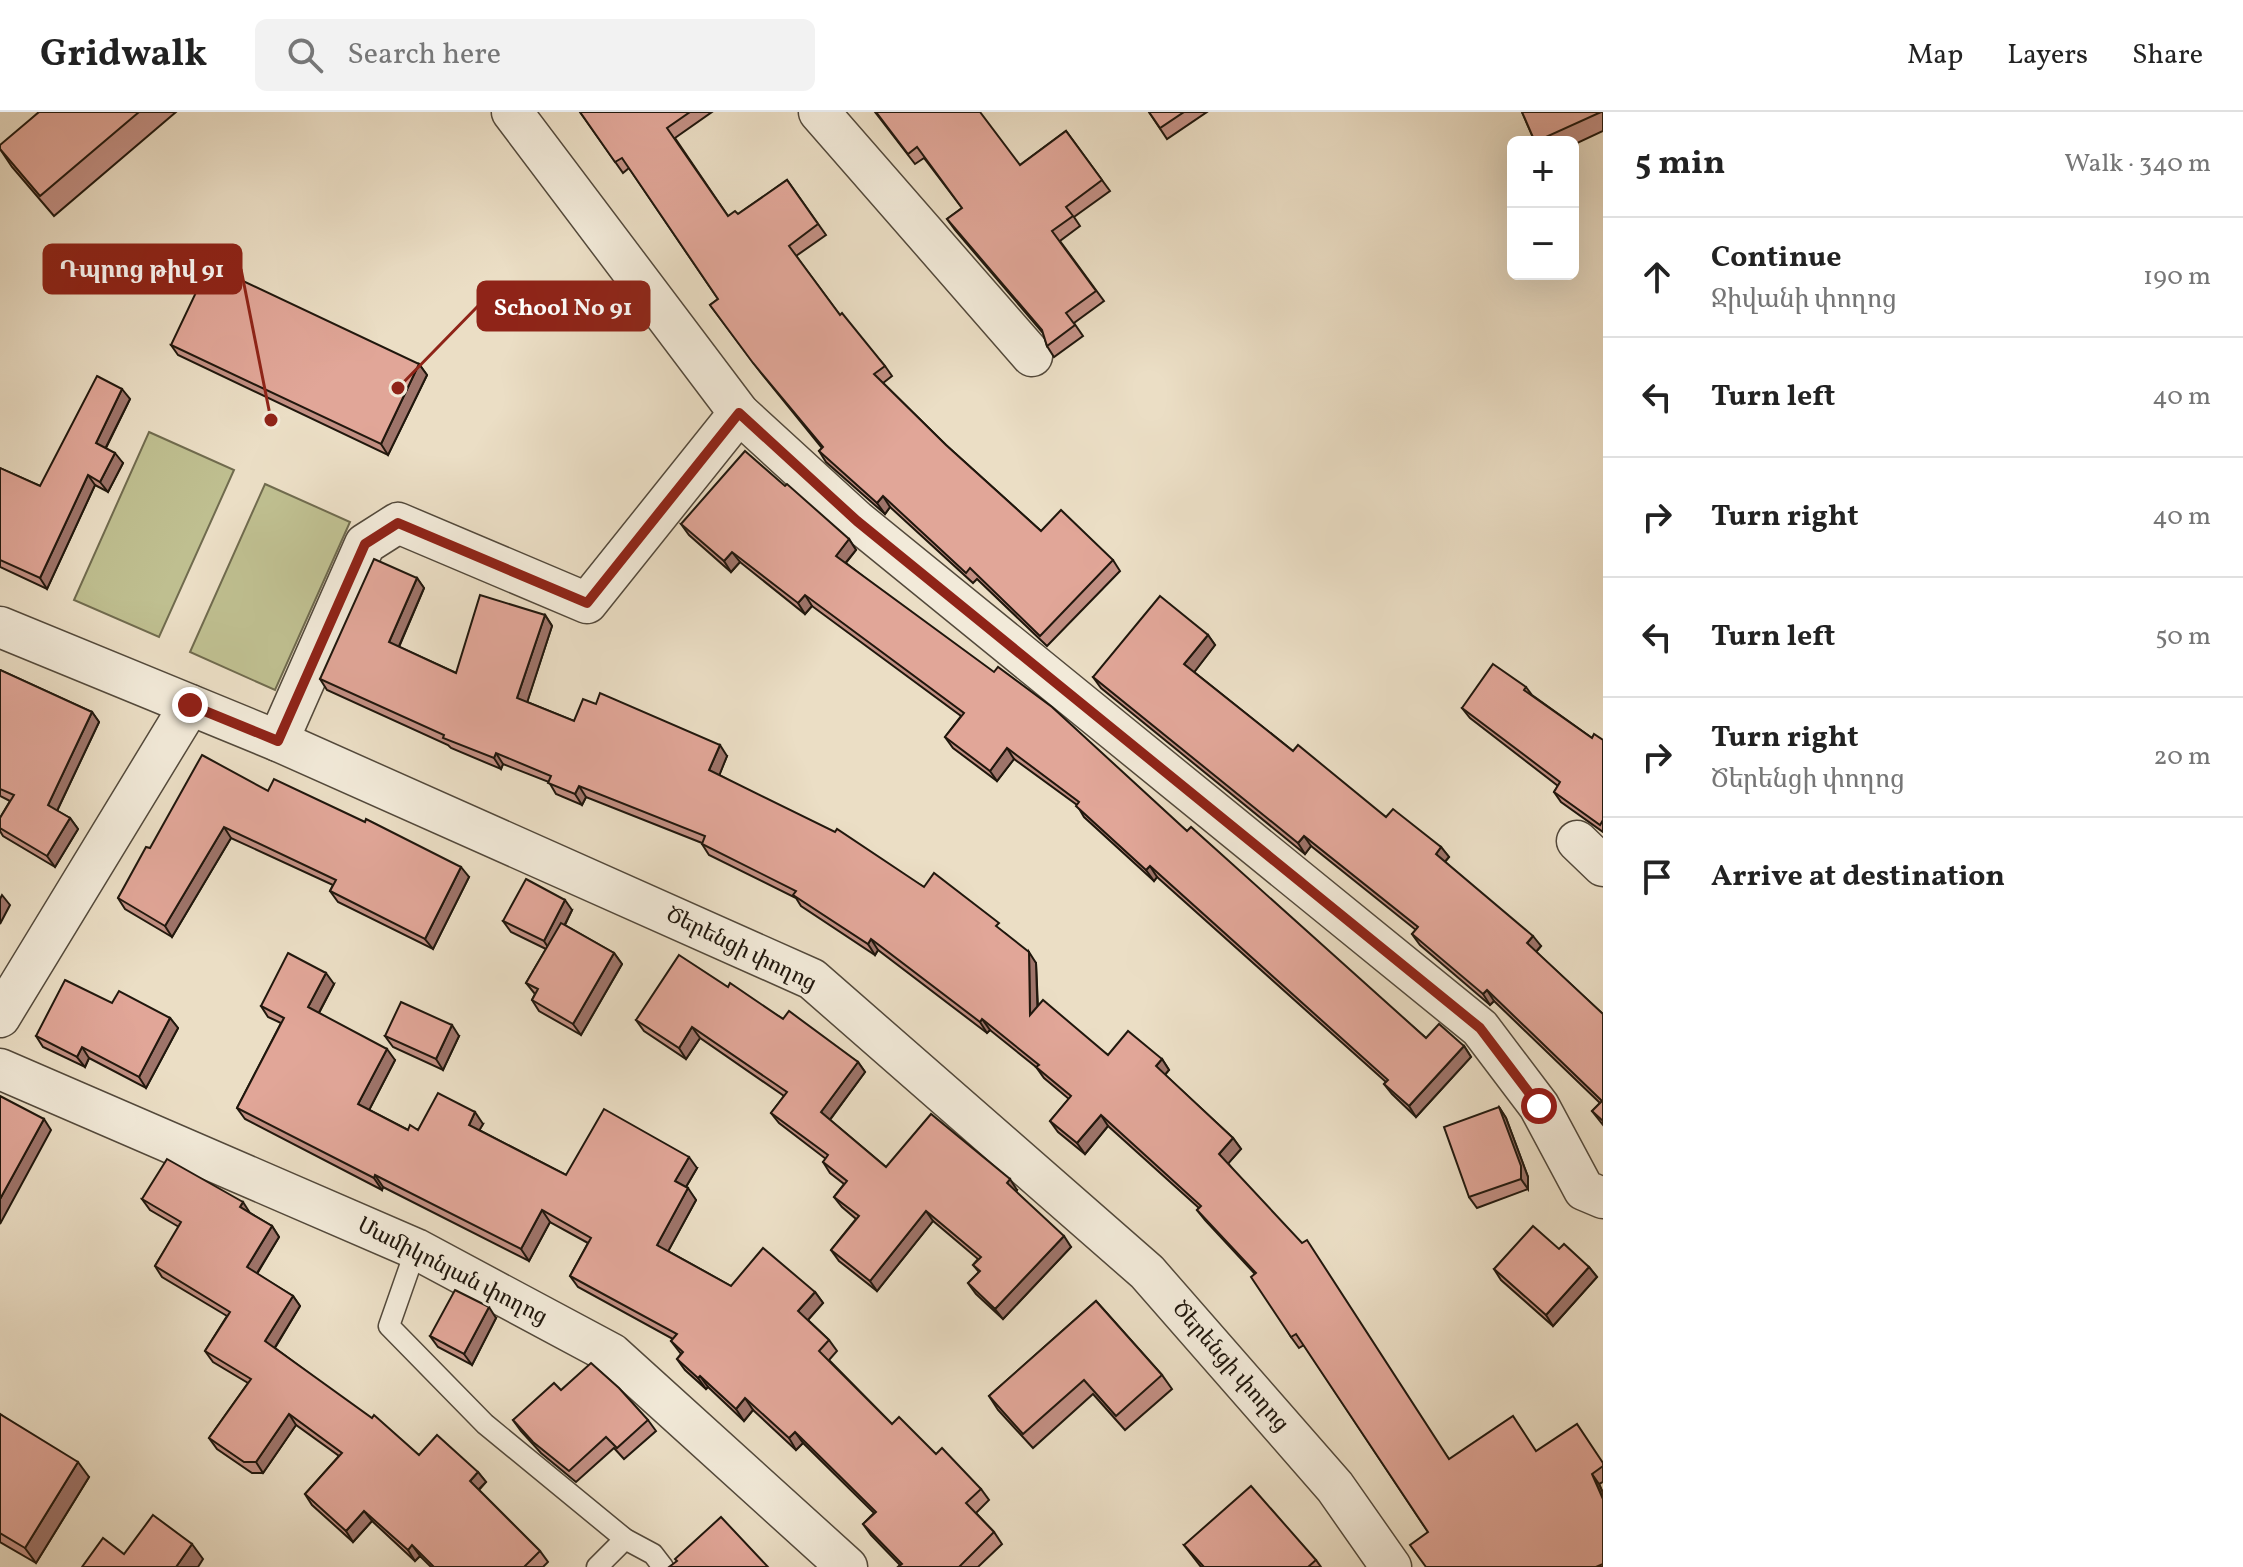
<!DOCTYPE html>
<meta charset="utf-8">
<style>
body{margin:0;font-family:Vollkorn,"Noto Serif Armenian",serif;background:#f2f2f2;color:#222}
.controls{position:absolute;right:24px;top:24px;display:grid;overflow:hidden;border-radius:12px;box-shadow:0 8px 32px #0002}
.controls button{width:72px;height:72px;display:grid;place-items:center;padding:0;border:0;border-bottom:2px solid #e0e0e0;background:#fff;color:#222;font:40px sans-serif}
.stop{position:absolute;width:24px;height:24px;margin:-18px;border:6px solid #8f2418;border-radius:50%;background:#fff}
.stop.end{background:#8f2418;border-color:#fff;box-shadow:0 2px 8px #0008}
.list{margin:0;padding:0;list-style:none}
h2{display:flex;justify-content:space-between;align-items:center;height:104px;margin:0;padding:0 32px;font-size:34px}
h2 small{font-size:26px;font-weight:400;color:#767676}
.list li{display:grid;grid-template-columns:52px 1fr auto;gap:24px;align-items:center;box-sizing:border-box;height:120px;padding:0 32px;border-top:2px solid #e0e0e0}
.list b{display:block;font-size:30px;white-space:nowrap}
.list p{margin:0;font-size:26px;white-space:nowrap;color:#767676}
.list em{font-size:26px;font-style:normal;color:#767676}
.icon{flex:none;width:44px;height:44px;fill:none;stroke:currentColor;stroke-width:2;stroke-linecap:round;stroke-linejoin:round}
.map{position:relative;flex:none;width:1603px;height:1455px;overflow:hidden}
header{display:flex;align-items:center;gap:48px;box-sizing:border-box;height:112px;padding:0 40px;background:#fff;border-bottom:2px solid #e0e0e0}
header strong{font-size:38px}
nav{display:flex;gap:44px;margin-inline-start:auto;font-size:28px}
.search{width:560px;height:72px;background:#f2f2f2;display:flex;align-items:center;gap:20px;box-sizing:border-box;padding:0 28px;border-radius:12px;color:#767676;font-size:30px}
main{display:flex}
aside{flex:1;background:#fff}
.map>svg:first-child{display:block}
.green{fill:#bfbf90;stroke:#706b4e;stroke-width:2}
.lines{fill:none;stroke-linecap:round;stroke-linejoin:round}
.service-casing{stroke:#53493b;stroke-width:23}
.minor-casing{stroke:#53493b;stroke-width:43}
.service{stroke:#f2ead9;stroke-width:20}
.minor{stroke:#f2ead9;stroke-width:40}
.wall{fill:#c28f83;stroke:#20170d;stroke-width:2}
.shaded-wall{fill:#9e746a;stroke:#20170d;stroke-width:2}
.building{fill:#e1a698;stroke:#20170d;stroke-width:2}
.route{stroke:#8f2418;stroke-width:10}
.labels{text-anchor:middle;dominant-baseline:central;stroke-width:6;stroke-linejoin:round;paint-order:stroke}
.street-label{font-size:22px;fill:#20170d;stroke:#f2ead9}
.leader{fill:none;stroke:#8f2418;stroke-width:3}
.callout-dot{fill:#8f2418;stroke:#f2ead9;stroke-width:3}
.callout{fill:#8f2418;stroke:#8f2418;stroke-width:3}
.callout-label{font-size:24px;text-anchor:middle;font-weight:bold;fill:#fff}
</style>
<header>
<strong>Gridwalk</strong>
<div class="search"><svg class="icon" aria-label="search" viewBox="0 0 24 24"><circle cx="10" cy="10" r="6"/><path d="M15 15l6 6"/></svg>Search here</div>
<nav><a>Map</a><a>Layers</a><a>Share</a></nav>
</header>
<main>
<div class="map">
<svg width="1603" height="1455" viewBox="0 0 1603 1455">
<rect width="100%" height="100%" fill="#ebdec5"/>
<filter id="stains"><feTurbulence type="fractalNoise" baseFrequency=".0025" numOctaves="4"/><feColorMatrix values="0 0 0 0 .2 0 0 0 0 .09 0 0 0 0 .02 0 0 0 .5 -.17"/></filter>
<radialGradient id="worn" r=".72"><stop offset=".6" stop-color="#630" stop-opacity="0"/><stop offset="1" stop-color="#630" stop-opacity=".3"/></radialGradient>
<!-- green -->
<g class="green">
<path d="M149,320L234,358L159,525L74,488Z"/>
<path d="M265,372L350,410L275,578L190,540Z"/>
</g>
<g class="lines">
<defs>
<g id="service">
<path d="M416,1137L389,1214L485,1312L625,1427L653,1442L663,1455"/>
<path d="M597,1455L625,1427"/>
</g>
<g id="minor">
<path d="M512,0L739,301L857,409L1480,916L1539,994L1584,1078L1603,1086"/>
<path d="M819,0L1032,244"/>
<path d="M0,515L278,629L812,867L1147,1160L1335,1375L1391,1455"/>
<path d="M278,629L365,432L398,411L587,491L739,301"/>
<path d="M1577,729L1603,754"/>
<path d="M0,905L190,593"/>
<path d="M0,957L416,1137L612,1242L847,1455"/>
</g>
</defs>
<!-- service casing -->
<use href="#service" class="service-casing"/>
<!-- minor casing -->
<use href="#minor" class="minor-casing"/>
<!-- service -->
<use href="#service" class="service"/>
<!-- minor -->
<use href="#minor" class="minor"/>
</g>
<!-- wall -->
<g class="wall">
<path d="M39,0H176L54,104L12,55L0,37Z"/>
<path d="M580,0H712L675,26L728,104L738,102L787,68L826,123L796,144L840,203L885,254L892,264L883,271L946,333L1041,419L1113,448L1120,459L1047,534L977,467L973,471L890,395L885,402L826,350L819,339L822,336L761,261L710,193L718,187L629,56L623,61Z"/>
<path d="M875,0L1020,53L1066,19L1110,79L1074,105L1080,114L1060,129L1104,189L1074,211L1083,224L1054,245L1047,234L1043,221L955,118L947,107L962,96L924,46L915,52Z"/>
<path d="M1149,0H1207L1167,27Z"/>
<path d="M1522,0H1603V19L1573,33V30H1535Z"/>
<path d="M171,233L419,252L427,263L388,343L178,243Z"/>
<path d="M130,287L106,336L123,351L108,380L95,373L47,477L0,455V356L40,374Z"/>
<path d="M681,412L849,427L856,438L846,451L1187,719L1426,926L1464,934L1471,945L1416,1005L1392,982L1384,972L1386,970L1157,765L1154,769L1084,705L1077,693L1014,647L997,669L953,636L945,625L961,604L812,494L805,502L740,450L731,460L689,423Z"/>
<path d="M417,466L424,476L399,535L456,561L545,503L552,514L527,590L574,609L727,644L719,663L924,775L1006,822L1036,851L1038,895L1108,943L1162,947L1169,958L1165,963L1233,1026L1241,1037L1228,1051L1449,1347L1536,1339L1603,1350V1370L1599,1372L1603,1381V1455H1426L1428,1420L1304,1233L1299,1236L1291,1225L1255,1162L1205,1108L1197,1098L1199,1096L1108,1014L1085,1042L1058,1020L1050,1009L1069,987L1044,966L1036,955L990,918L987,921L878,838L875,843L801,794L796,786L709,743L702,732V731L586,685L582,693L556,682L549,670L503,652L501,657L451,636L448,633L327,578L320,567Z"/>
<path d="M1208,523L1215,533L1194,560L1293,639L1386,705L1441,735L1449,745L1445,750L1541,834L1536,840L1603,902V1013L1592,999L1600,991L1494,889L1490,893L1420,833L1412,822L1416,818L1311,734L1305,742L1101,576L1093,565Z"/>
<path d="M0,558L92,600L99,610L57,699L70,706L78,717L55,755L3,724L0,719V706L10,689L0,684Z"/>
<path d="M1526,575L1532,583L1592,626L1603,628V720L1561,690L1554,680L1558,674L1470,606L1462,596Z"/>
<path d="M268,679L469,765L433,837L338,790L330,779L333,773L231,726L172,825L125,797L118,786L150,736Z"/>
<path d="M572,798L565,813L614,841L622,852L581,923L539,899L532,888L535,882L526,871L546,837L511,820L503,809Z"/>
<path d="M334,872L319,901L395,948L369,998L408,1018L483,1012L479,1018L566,1063L697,1056L686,1075L696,1088L668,1139L731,1174L815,1180L823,1191L808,1208L829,1228L837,1239L829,1248L892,1312L936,1342L981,1377L989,1388L976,1401L994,1420L1002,1432L978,1455H898L900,1453L871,1423L863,1412L874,1401L803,1331L796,1338L753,1298L744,1309L708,1275L706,1277L685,1258L677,1247L681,1242L671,1229L673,1227L578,1175L570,1164L588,1131L550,1110L529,1149L383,1075L382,1078L245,1007L237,996L281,911L268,905L261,894Z"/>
<path d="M728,875L858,950L865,960L830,1008L886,1055L1017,1078L1016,1080L1071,1135L1003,1207L976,1182L968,1171L979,1160L973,1153L978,1147L933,1109L877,1179L839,1149L831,1138L856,1107L842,1095L834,1085L844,1072L830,1061L823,1050L826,1047L779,1011L771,1001L784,984L700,926L686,947L644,919L636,908Z"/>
<path d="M112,891L170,906L178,916L146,976L89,946L85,955L43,935L36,924Z"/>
<path d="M385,924H459L443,958L393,935Z"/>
<path d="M1499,995L1506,1006L1528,1065V1077L1477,1096L1469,1085Z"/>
<path d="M142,1087L250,1101L272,1114L279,1125L257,1162L293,1184L300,1194L275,1236L419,1343L478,1360L486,1370L479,1378L540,1439L548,1450L543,1455H431L420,1444L415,1449L372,1409L353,1430L312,1393L305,1382L339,1344L296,1313L263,1361H252L217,1337L209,1326L248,1271L213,1250L205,1239L227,1204L162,1165L155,1154L179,1115L150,1098Z"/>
<path d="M1559,1137L1589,1155L1597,1165L1553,1214L1501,1168L1494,1157Z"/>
<path d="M1096,1189L1162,1263L1172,1277L1125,1318L1093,1282L1033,1336L998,1298L989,1284Z"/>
<path d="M496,1206L472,1253L438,1235L430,1224Z"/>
<path d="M561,1278L648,1308L656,1319L624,1347L614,1336L576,1370L541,1341L521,1319L513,1308Z"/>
<path d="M0,1302L89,1365L36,1451L0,1430Z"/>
<path d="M1184,1433L1316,1448L1321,1455H1201Z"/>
</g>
<!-- shaded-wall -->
<g class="shaded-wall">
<path d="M419,252L427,263L388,343L381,332Z"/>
<path d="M122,277L130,287L103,341L96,331Z"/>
<path d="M115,341L123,351L108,380L100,370Z"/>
<path d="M88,363L95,373L47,477L40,466Z"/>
<path d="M883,384L890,395L885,402L877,391Z"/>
<path d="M849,427L856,438L843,454L836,444Z"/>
<path d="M732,440L740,450L731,460L724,449Z"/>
<path d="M417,466L424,476L396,541L389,530Z"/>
<path d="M805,483L812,494L805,502L798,491Z"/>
<path d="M545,503L552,514L525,597L517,586Z"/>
<path d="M1208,523L1215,533L1192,563L1184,552Z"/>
<path d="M92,600L99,610L55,703L48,693Z"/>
<path d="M720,633L727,644L717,669L709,658Z"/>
<path d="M1007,636L1014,647L997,669L990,659Z"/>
<path d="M496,641L503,652L501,657L494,646Z"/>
<path d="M579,674L586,685L582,693L575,682Z"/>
<path d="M70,706L78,717L55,755L47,744Z"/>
<path d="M224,715L231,726L172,825L165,814Z"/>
<path d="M1304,724L1311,734L1305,742L1298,731Z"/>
<path d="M1441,735L1449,745L1443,752L1436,742Z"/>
<path d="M1150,754L1157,765L1154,769L1146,758Z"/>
<path d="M461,755L469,765L433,837L425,827Z"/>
<path d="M2,783L10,793L0,812V787Z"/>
<path d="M565,788L572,798L551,840L544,829Z"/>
<path d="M1533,824L1541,834L1534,842L1527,831Z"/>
<path d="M871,827L878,838L875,843L868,832Z"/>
<path d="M1029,840L1036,851L1038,914L1030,903Z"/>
<path d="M614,841L622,852L581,923L573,912Z"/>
<path d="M326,861L334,872L316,906L308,895Z"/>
<path d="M1487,878L1494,889L1490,893L1483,882Z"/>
<path d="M170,906L178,916L146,976L139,965Z"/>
<path d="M982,907L990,918L987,921L980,910Z"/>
<path d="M452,913L459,924L443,958L436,947Z"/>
<path d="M692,915L700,926L686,947L679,936Z"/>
<path d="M1464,934L1471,945L1416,1005L1409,994Z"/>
<path d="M82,935L89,946L85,955L77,945Z"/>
<path d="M387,937L395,948L366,1004L358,992Z"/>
<path d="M1162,947L1169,958L1163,965L1156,954Z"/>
<path d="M858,950L865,960L828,1010L821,1000Z"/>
<path d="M1499,995L1506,1006L1528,1065V1077L1521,1067Z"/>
<path d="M475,1000L483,1012L476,1024L469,1013Z"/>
<path d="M1101,1003L1108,1014L1085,1042L1077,1031Z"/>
<path d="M44,1007L51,1018L0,1112V1087Z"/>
<path d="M1233,1026L1241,1037L1227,1053L1219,1042Z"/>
<path d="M689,1045L697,1056L683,1080L675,1069Z"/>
<path d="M375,1063L383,1075L382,1078L374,1066Z"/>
<path d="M1010,1067L1017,1078L1014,1082L1007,1071Z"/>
<path d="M688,1076L696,1088L665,1145L657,1133Z"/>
<path d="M243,1090L250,1101L240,1095Z"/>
<path d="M542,1098L550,1110L529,1149L521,1137Z"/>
<path d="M926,1099L933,1109L877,1179L870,1169Z"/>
<path d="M272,1114L279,1125L254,1166L247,1155Z"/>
<path d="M1064,1124L1071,1135L1003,1207L995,1197Z"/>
<path d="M1589,1155L1597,1165L1553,1214L1546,1203Z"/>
<path d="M815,1180L823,1191L806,1210L798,1199Z"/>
<path d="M293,1184L300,1194L272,1240L265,1229Z"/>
<path d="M489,1195L496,1206L472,1253L464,1242Z"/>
<path d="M700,1264L708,1275L706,1277L698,1266Z"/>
<path d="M745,1286L753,1298L744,1309L736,1297Z"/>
<path d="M289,1302L296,1313L263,1361L256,1350Z"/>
<path d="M795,1320L803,1331L796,1338L789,1326Z"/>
<path d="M78,1350L89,1365L36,1451L25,1436Z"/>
<path d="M478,1360L486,1370L477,1379L470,1369Z"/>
<path d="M1592,1362L1599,1372L1603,1381V1387Z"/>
<path d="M364,1399L372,1409L353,1430L346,1419Z"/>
<path d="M192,1432L203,1447L198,1455H176Z"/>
<path d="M412,1433L420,1444L415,1449L408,1438Z"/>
</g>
<!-- building -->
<g class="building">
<path d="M39,0H139L40,84L0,37V33Z"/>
<path d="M580,0H690L667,16L728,104L735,99L738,102L787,68L818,112L789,134L840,203L842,201L885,254L874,262L946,333L1041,419L1061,398L1113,448L1040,524L970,456L966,461L883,384L877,391L819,339L823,335L753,251L710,193L718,187L622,46L615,50Z"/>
<path d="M876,0H980L1020,53L1066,19L1102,68L1066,95L1073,104L1052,119L1096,179L1066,201L1075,213L1047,234L1042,218L947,107L962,96L917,35L908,42Z"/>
<path d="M1149,0H1184L1160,16Z"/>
<path d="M1522,0H1601L1535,30Z"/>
<path d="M209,153L419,252L381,332L171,233Z"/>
<path d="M97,264L122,277L96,331L115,341L100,370L88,363L40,466L0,448V356L40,374Z"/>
<path d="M745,339L785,374L787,372L849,427L836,444L994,560L998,555L1052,595L1187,719L1191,715L1426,926L1439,912L1464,934L1409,994L1384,972L1388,968L1150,754L1146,758L1076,694L1079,690L1007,636L990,659L945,625L964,601L805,483L798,491L732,440L724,449L681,412Z"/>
<path d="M374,447L417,466L389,530L456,561L480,483L545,503L517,586L574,609L583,587L596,592L600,581L720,633L709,658L835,720L837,717L924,775L934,761L999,811L996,814L1029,840L1030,903L1043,888L1108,943L1128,919L1162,947L1156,954L1233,1026L1219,1042L1302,1131L1307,1128L1449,1347L1513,1304L1536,1339L1577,1312L1603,1351V1354L1592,1362L1603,1387V1452L1596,1455H1426L1410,1433L1428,1420L1296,1222L1291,1225L1251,1165L1256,1161L1197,1098L1201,1094L1101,1003L1077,1031L1050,1009L1071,984L1036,955L1039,953L982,907L980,910L871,827L868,832L793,783L796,779L702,732L705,724L579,674L575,682L548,671L551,664L496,641L494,646L443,626L444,623L320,567Z"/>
<path d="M1160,484L1208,523L1184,552L1293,639L1298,633L1386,705L1393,697L1441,735L1436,742L1533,824L1527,831L1603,902V1009L1592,999L1602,989L1487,878L1483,882L1412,822L1418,815L1304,724L1298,731L1093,565Z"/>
<path d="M1493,552L1526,575L1524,578L1592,626L1594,622L1603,628V708L1600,713L1554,680L1560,670L1462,596Z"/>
<path d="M0,558L92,600L48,693L70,706L47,744L0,716V706L14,683L0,677Z"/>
<path d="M202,643L268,679L274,667L365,710L366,707L461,755L425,827L330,779L336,768L224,715L165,814L118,786L146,735L150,736Z"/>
<path d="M526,767L565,788L544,829L503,809Z"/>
<path d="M561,811L614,841L573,912L532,888L538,877L526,871Z"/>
<path d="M288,841L326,861L308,895L387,937L358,992L408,1018L410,1013L418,1018L438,981L475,1000L469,1013L566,1063L604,997L689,1045L675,1069L688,1076L657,1133L731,1174L763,1136L815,1180L798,1199L829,1228L819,1239L892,1312L899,1305L936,1342L942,1336L981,1377L966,1391L994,1420L959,1455H898L902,1452L863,1412L876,1400L795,1320L789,1326L745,1286L736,1297L700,1264L698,1266L677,1247L683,1240L671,1229L677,1222L570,1164L591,1126L542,1098L521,1137L375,1063L374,1066L237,996L284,906L261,894Z"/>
<path d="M679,843L728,875L730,871L783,907L789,899L858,950L821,1000L886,1055L931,1002L1010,1067L1007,1071L1064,1124L995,1197L968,1171L980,1159L973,1153L981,1145L926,1099L870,1169L831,1138L859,1104L834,1085L847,1069L823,1050L828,1043L771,1001L787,980L692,915L679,936L636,908Z"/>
<path d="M65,868L112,891L119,879L170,906L139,965L82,935L77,945L36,924Z"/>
<path d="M401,890L452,913L436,947L385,924Z"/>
<path d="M0,984L44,1007L0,1087Z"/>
<path d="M1499,995L1521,1054V1067L1469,1085L1444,1015Z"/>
<path d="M167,1047L243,1090L240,1095L272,1114L247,1155L293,1184L265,1229L372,1306L374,1303L419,1343L437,1323L478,1360L470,1369L540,1439L524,1455H434L412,1433L408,1438L364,1399L346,1419L305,1382L342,1341L289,1302L256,1350H244L209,1326L251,1267L205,1239L230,1200L155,1154L181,1110L142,1087Z"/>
<path d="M1533,1114L1559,1137L1564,1132L1589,1155L1546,1203L1494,1157Z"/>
<path d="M455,1178L489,1195L464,1242L430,1224Z"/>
<path d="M1096,1189L1162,1263L1116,1304L1084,1268L1023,1322L989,1284Z"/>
<path d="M591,1251L619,1276L648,1308L617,1336L606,1325L569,1359L533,1330L513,1308L554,1271L561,1278Z"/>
<path d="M0,1302L78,1350L25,1436L0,1421Z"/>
<path d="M1251,1374L1316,1448L1308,1455H1204L1184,1433Z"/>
<path d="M153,1403L192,1432L176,1455H82L103,1426L124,1442Z"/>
<path d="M721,1405L768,1455H669L677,1449L675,1447Z"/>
</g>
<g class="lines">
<!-- route -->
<path class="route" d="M190,593L278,629L365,432L398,411L587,491L739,301L857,409L1480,916L1539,994"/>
</g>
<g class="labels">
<!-- street labels -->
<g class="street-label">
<text transform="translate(741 838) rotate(26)">Ծերենցի փողոց</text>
<text transform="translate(452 1160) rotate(27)">Մամիկոնյան փողոց</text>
<text transform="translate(1230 1255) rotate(49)">Ծերենցի փողոց</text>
</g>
</g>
<!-- callouts -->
<path class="leader" d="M271 308L241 157M398 276L478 194"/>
<g class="callout-dot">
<circle cx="271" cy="308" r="8"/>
<circle cx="398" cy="276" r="8"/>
</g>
<g class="callout">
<rect x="44" y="133" width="197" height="48" rx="8"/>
<rect x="478" y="170" width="171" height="48" rx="8"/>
</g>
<g class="callout-label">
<text x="142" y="165">Դպրոց թիվ 91</text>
<text x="563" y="203">School No 91</text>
</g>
<rect width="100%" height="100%" filter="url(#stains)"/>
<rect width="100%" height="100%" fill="url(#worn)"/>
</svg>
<div class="controls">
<button>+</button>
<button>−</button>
</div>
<div class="stop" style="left:1539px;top:994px"></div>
<div class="stop end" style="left:190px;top:593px"></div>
</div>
<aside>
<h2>5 min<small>Walk · 340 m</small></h2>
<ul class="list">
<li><svg class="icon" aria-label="ahead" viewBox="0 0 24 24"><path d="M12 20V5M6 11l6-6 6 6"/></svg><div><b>Continue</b><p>Ջիվանի փողոց</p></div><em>190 m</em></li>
<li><svg class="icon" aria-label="left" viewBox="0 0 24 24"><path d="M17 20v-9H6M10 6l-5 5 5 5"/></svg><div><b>Turn left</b></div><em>40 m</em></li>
<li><svg class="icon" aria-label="right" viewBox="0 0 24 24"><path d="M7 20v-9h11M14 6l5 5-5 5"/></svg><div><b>Turn right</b></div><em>40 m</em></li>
<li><svg class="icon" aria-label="left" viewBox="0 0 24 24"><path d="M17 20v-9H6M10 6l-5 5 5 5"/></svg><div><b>Turn left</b></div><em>50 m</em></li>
<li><svg class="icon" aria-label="right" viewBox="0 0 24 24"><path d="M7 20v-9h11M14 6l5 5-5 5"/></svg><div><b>Turn right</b><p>Ծերենցի փողոց</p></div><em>20 m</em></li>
<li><svg class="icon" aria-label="arrive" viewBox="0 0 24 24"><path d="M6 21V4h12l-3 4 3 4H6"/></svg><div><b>Arrive at destination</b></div></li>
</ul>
</aside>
</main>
